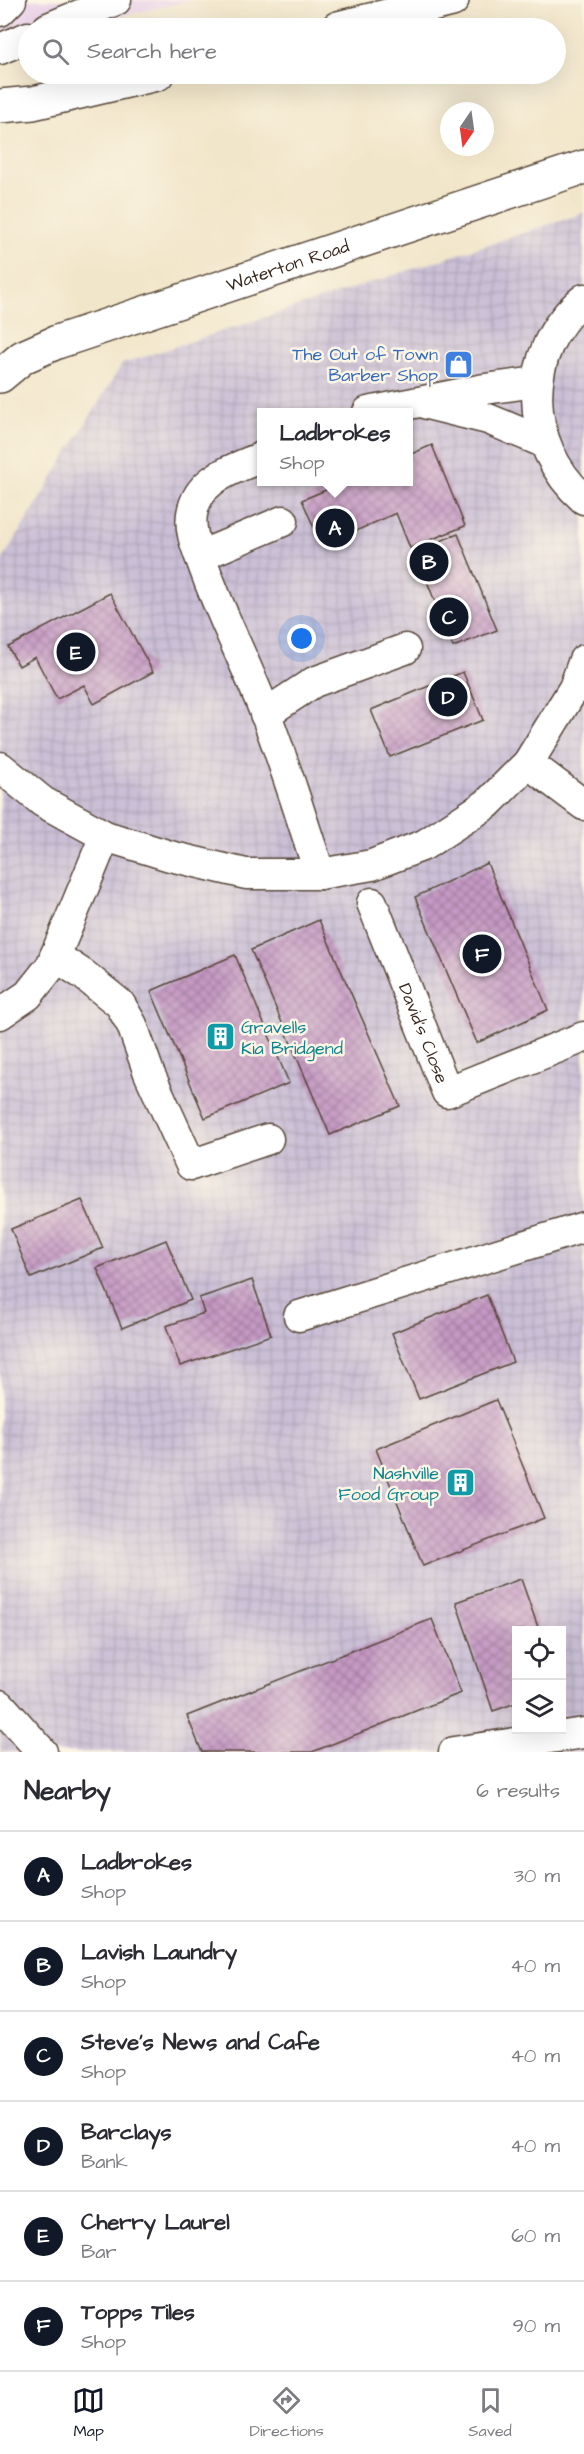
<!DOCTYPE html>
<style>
body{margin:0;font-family:"Architects Daughter",sans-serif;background:#f7f7f7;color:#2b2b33}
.controls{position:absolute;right:18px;bottom:18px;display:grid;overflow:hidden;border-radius:0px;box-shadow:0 6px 24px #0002}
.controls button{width:54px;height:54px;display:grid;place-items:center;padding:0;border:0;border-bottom:2px solid #e1e1e2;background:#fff;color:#2b2b33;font:30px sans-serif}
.compass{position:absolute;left:440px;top:102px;width:54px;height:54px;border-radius:50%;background:#fff;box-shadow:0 6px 24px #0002;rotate:193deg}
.you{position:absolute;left:302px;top:639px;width:21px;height:21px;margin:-15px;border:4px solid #fff;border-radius:50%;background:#1a73e8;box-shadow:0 0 0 9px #1a73e833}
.badge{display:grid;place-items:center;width:39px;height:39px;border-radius:50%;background:#111827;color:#fff;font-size:20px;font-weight:700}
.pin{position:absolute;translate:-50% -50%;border:3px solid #fff;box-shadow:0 2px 6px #0006}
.popup{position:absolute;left:257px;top:408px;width:156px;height:78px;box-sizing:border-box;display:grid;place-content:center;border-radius:0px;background:#fff;filter:drop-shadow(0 2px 4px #0005);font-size:20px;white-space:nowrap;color:#7c7c81}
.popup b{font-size:22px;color:#2b2b33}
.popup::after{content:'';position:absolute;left:50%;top:100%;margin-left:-12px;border:12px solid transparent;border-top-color:#fff}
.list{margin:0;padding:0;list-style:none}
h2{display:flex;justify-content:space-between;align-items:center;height:78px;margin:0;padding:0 24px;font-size:26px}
h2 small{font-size:20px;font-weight:400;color:#7c7c81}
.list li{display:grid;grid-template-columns:39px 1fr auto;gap:18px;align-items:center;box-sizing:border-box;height:90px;padding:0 24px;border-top:2px solid #e1e1e2}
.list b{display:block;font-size:22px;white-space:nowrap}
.list p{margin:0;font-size:20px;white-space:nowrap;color:#7c7c81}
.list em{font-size:20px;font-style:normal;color:#7c7c81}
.icon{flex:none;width:33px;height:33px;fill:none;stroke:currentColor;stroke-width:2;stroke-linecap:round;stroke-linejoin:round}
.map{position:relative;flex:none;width:584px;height:1752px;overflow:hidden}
.search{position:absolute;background:#fff;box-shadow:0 6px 24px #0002;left:18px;right:18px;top:18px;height:66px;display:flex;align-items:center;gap:15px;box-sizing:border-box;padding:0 21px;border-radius:33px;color:#7c7c81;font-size:22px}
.sheet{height:618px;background:#fff}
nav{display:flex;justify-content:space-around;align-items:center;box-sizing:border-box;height:84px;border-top:2px solid #e1e1e2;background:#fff;font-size:16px;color:#7c7c81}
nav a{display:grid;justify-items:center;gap:3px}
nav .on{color:#111827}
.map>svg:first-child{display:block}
.built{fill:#ead1ec}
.industrial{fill:url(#industrial-grid);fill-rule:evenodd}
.building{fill:url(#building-cross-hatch)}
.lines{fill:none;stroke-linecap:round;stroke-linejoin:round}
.minor-casing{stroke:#564638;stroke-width:33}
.major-casing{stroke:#564638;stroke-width:36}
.minor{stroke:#fff;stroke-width:30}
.major{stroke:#fff;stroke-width:33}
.labels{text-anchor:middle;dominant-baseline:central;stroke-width:5;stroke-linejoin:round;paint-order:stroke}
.street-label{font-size:18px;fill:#3b2a1e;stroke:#fcf5e5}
.shop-label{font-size:18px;fill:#366cbe;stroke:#fcf5e5;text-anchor:end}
.culture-label{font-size:18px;fill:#0d838f;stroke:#fcf5e5;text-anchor:start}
</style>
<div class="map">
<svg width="584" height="1752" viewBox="0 0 584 1752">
<defs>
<pattern id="industrial-grid" width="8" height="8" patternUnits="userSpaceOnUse" patternTransform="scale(1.5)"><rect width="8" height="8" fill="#cabfd6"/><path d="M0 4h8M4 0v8" fill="none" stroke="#aea4b7"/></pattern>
<pattern id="building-cross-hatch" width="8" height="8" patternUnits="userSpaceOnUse" patternTransform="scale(1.5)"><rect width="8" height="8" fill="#c599c4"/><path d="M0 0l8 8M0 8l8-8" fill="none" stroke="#a17d9f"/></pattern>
</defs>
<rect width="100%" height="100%" fill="#fcf5e5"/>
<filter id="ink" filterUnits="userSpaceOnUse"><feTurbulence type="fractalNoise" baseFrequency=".0167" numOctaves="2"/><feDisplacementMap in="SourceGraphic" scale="12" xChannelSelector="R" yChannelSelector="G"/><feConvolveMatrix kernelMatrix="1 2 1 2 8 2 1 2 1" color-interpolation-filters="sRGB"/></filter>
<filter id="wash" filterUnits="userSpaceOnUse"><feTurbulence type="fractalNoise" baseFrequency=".008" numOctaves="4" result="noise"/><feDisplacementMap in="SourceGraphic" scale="24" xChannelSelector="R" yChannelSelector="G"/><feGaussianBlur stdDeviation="1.35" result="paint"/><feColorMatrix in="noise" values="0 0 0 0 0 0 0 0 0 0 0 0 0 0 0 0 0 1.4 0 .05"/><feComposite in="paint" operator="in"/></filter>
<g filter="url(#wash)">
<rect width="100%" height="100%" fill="#f2e6ca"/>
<!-- built -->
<path class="built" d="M0,0H192L0,43Z"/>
<!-- industrial -->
<path class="industrial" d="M584,213V1752H0V564L122,364ZM262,412H409V482H262ZM516,1630H562V1730H516Z"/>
<g id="blocks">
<!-- building -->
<g class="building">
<path d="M432,445L465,526L410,548L396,513L322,546L302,500L345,482H409V455Z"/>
<path d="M458,534L497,630L453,647L415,551Z"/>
<path d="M110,593L153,672L94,704L84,685L57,699L35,657L19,666L8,647Z"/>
<path d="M463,672L483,720L390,757L371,710Z"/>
<path d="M487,863L548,1010L477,1043L415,897Z"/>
<path d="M319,920L400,1106L330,1135L251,950Z"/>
<path d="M235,955L289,1083L205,1118L151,991Z"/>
<path d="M82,1200L103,1248L31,1278L11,1229Z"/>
<path d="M166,1240L191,1300L122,1328L97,1268Z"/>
<path d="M252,1280L271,1335L180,1366L166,1326L204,1313L199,1298Z"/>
<path d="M487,1295L513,1362L419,1399L392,1333Z"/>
<path d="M496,1400L544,1518L423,1566L376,1449Z"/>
<path d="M521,1579L539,1630H516V1703L493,1711L456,1602Z"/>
<path d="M432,1619L461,1693L312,1752H202L187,1716Z"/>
</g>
</g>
</g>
<g filter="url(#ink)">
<use href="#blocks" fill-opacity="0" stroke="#564638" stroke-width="1.5"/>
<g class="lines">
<defs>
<g id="minor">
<path d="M0,11L11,0"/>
<path d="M48,28L116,0"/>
<path d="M0,49L28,37"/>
<path d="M584,299C520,350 523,446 584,499"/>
<path d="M427,404L488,419L543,442"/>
<path d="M368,412L485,389L536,382"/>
<path d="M262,457C232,470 198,478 192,514C189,533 198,550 204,567C222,618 247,665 266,715C286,767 302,821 320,874"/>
<path d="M200,556L283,521"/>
<path d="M265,714L314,682L405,649"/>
<path d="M528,763L584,805"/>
<path d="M0,767L43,802L105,836L170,856L246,874H320L372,865L424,845L487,804L528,763L574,688L584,660"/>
<path id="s1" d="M372,903L447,1092L584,1037"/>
<path d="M55,956L84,975L120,1004L132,1025L149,1073L191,1165L268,1139"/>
<path d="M0,1014L28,995L51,966L105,836"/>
<path d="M299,1316L584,1227"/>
<path d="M0,1705L42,1752"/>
<path d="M454,1752L584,1733"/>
</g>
<g id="major">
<path d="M338,28L452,0"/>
<path d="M0,106L33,103L157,74"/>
<path id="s2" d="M0,376L23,357L57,342L584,167"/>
</g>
</defs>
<!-- minor casing -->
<use href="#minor" class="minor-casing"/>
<!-- major casing -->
<use href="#major" class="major-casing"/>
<!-- minor -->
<use href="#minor" class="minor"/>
<!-- major -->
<use href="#major" class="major"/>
</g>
</g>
<!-- icons -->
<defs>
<symbol id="shop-square" viewBox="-11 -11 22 22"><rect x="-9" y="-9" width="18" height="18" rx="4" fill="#3f7fe0" stroke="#fcf5e5"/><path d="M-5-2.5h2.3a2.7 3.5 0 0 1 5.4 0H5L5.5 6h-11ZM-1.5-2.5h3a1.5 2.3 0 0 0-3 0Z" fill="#fff"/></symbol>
<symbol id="building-square" viewBox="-11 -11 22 22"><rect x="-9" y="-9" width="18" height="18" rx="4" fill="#0f9aa8" stroke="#fcf5e5"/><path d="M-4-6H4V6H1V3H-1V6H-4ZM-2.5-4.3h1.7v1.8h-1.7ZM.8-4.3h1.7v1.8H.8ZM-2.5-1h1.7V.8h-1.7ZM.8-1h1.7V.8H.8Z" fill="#fff"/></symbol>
</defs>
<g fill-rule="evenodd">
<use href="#shop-square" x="442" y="348" width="33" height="33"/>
<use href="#building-square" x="204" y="1020" width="33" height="33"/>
<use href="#building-square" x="444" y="1466" width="33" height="33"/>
</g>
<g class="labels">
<!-- street labels -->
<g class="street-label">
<text stroke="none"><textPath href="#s2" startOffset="310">Waterton Road</textPath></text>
<text stroke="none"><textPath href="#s1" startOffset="140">David's Close</textPath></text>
</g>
<!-- shop labels -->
<g class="shop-label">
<text x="438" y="354">The Out of Town<tspan x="438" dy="21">Barber Shop</tspan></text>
</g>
<!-- culture labels -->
<g class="culture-label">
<text x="241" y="1027">Gravells<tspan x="241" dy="21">Kia Bridgend</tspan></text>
<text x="439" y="1473" text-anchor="end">Nashville<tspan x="439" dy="21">Food Group</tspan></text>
</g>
</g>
</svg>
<div class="controls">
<button><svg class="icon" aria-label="locate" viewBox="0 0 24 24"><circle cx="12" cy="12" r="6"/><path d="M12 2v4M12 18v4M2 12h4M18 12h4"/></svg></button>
<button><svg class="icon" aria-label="layers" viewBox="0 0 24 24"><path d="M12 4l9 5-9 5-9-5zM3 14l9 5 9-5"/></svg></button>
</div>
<svg class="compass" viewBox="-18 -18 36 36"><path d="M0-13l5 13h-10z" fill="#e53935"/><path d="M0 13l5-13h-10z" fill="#7c7c81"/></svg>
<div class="you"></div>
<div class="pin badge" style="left:335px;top:528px">A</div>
<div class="popup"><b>Ladbrokes</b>Shop</div>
<div class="pin badge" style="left:429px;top:562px">B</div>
<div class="pin badge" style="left:449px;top:617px">C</div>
<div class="pin badge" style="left:448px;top:697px">D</div>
<div class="pin badge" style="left:76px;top:652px">E</div>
<div class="pin badge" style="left:482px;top:954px">F</div>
<div class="search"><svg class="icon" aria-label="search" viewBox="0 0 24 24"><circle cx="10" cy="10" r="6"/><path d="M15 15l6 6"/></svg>Search here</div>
</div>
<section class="sheet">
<h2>Nearby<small>6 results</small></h2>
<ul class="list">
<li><span class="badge">A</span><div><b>Ladbrokes</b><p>Shop</p></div><em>30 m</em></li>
<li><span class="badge">B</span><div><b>Lavish Laundry</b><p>Shop</p></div><em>40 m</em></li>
<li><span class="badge">C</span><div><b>Steve's News and Cafe</b><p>Shop</p></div><em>40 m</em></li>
<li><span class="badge">D</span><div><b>Barclays</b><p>Bank</p></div><em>40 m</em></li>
<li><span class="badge">E</span><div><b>Cherry Laurel</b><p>Bar</p></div><em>60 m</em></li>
<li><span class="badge">F</span><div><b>Topps Tiles</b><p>Shop</p></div><em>90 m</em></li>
</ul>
</section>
<nav>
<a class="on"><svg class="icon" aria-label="map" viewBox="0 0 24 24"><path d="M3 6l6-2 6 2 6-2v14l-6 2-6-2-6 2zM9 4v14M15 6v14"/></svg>Map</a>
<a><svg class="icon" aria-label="directions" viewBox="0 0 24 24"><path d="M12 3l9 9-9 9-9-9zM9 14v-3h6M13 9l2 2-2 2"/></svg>Directions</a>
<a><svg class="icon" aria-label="saved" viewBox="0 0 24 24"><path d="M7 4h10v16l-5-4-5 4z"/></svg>Saved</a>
</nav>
